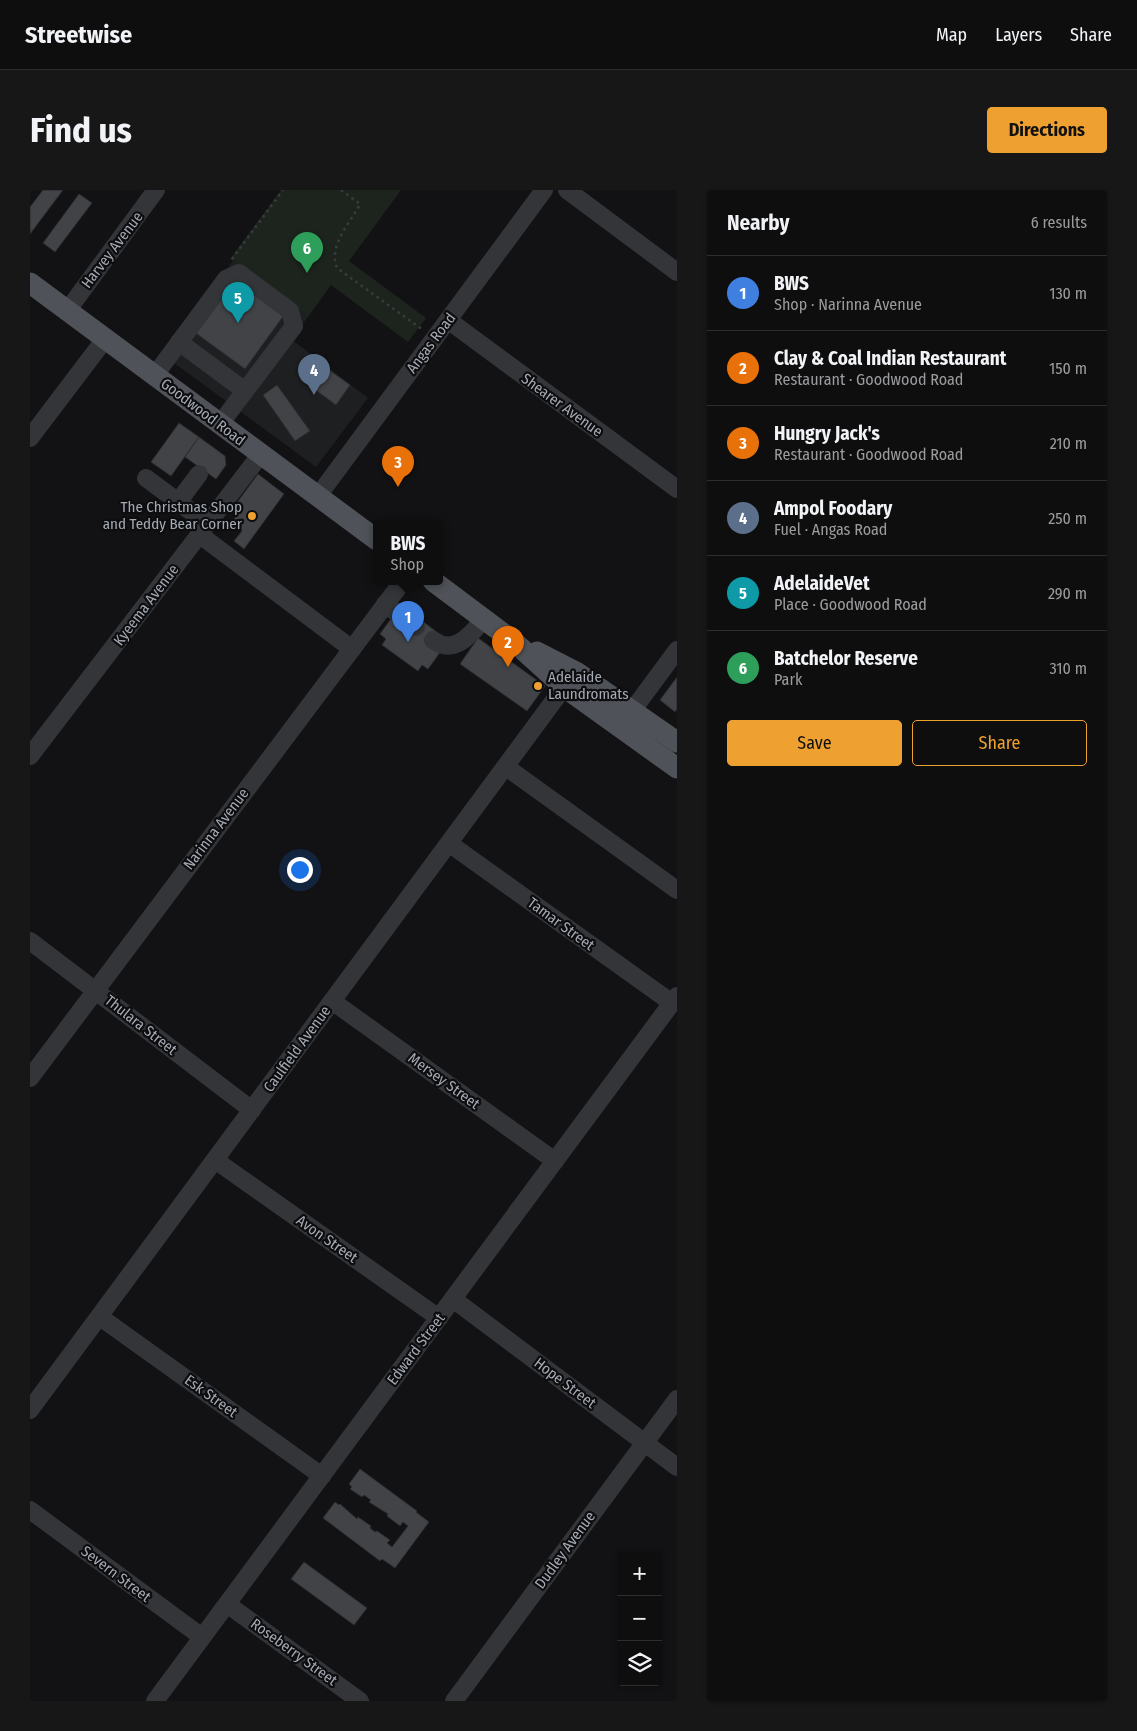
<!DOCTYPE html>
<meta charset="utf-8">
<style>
body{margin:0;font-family:"Fira Sans Condensed",sans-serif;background:#171718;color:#f1f3f6}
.controls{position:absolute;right:15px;bottom:15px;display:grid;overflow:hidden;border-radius:5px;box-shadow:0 1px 4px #0004}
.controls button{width:45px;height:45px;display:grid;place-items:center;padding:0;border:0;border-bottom:1px solid #2e2e2f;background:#0e0e0f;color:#f1f3f6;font:25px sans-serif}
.you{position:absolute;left:269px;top:679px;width:18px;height:18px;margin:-12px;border:4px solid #fff;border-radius:50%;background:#1a73e8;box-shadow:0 0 0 8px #1a73e833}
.badge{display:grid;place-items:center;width:32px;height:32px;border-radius:50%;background:#eea030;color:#fff;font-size:16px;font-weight:700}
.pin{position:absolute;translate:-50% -41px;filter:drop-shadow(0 1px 2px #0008)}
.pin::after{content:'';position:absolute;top:26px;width:18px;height:15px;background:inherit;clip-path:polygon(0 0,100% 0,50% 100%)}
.popup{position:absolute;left:343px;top:330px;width:70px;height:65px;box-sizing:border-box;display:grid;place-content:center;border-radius:5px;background:#0e0e0f;filter:drop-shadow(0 1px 4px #0005);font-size:16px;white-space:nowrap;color:#9b9c9e}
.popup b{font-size:19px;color:#f1f3f6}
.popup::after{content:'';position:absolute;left:50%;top:100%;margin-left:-10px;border:10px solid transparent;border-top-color:#0e0e0f}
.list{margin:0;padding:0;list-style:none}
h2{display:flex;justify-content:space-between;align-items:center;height:65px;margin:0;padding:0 20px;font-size:21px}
h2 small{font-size:16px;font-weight:400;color:#9b9c9e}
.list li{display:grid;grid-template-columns:32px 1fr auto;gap:15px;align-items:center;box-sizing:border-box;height:75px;padding:0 20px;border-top:1px solid #2e2e2f}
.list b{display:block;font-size:19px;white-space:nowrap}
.list p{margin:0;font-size:16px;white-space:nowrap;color:#9b9c9e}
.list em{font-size:16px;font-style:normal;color:#9b9c9e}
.actions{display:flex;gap:10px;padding:15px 20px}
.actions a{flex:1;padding:11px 0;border:1px solid #eea030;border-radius:5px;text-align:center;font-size:18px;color:#eea030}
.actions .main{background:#eea030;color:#111}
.icon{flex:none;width:28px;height:28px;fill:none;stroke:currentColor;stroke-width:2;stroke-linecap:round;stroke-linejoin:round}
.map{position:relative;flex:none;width:647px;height:1511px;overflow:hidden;border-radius:5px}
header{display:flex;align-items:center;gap:30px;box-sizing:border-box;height:70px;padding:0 25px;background:#0e0e0f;border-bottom:1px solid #2e2e2f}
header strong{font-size:24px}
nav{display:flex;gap:28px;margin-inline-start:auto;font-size:18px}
.intro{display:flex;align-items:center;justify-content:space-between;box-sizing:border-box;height:120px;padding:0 30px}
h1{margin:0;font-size:35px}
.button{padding:12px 22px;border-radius:5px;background:#eea030;color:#111;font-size:18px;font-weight:700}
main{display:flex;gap:30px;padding:0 30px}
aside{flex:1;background:#0e0e0f;border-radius:5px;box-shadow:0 1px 4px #0004}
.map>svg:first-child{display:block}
.built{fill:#1e1f21}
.green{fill:#1d241d}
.building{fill:#414347;stroke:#2c2d30}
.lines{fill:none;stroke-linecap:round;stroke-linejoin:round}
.path{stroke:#393c40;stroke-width:2.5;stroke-dasharray:2.5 4;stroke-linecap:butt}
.minor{stroke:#333539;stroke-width:18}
.major{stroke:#4f5258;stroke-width:21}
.poi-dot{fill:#eea030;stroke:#0d0d0f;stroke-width:2}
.labels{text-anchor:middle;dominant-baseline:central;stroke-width:4.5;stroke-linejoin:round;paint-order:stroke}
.street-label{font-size:15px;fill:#a4aab4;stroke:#0d0d0f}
.poi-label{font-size:15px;fill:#a4aab4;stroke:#0d0d0f;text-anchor:end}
</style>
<header>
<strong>Streetwise</strong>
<nav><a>Map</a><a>Layers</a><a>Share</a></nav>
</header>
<div class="intro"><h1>Find us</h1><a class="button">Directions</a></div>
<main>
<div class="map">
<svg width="647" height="1511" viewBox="0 0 647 1511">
<rect width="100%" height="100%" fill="#121214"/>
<!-- built -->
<path class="built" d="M203,71L278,127L261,149L338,208L286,277L133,165Z"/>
<!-- green -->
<path class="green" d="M251,0H371L319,71L396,128L378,152L301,95L278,127L200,69Z"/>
<!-- building -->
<g class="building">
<path d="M13,0H33L0,44V17Z"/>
<path d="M49,4L62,13L25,62L13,53Z"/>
<path d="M202,87L254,125L215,179L163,141Z"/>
<path d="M288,172L320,195L306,215L273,191Z"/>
<path d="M247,195L280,241L265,251L233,205Z"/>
<path d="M149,233L169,247L141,286L121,272Z"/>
<path d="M169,247L195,266L196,275L186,289L155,267Z"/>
<path d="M228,284L254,304L214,359L204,351L212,341L201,333L212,319L206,314Z"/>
<path d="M363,426L391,430L408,443L411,461L398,479L392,475L388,481L352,455L356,449L350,444Z"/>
<path d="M448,448L515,496L497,521L430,474Z"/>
<path d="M647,487V519L645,522L630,510Z"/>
<path d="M330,1279L387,1321L386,1322L399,1332L365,1378L352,1369L350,1371L293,1328L305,1312L309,1315L310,1314L327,1329L328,1327L341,1336L340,1338L345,1342L347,1341L360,1350L357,1353L362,1357L378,1336L373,1332L370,1336L357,1326L358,1324L339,1312L341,1310L334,1305L332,1307L320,1299L322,1297L319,1294Z"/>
<path d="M274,1372L337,1418L324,1435L261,1389Z"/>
</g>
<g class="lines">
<!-- path -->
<g class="path">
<path d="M311,0L330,14C320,34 298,55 307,78L393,140"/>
<path d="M202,69L253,0"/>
</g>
<!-- minor -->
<g class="minor">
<path d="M537,0L647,82"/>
<path d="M37,121L126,0"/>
<path d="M418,130L647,299"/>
<path d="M149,152L215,201"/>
<path d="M125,185L196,89L209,83L260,121L264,136L190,234"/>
<path d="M0,248L75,149"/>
<path d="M116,288L178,334"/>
<path d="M288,306L514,0"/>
<path d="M148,312L169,284"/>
<path d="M170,345L322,459"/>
<path d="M355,414L386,437"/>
<path d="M403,450C425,466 441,444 454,429"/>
<path d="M602,521L647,460"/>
<path d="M0,566L231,264"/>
<path d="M476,577L647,700"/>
<path d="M420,654L642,813"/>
<path d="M0,751L222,920"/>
<path d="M302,811L525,971"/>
<path d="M0,888L373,391"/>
<path d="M185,970L409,1128"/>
<path d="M423,1109L647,1277"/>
<path d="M70,1127L292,1286"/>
<path d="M0,1220L534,497"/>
<path d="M0,1320L172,1447"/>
<path d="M197,1414L330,1511"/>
<path d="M125,1511L647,806"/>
<path d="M424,1511L647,1209"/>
</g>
<!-- major -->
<g class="major">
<path d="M0,93L347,350"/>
<path d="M403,391L482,450L534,497L647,578"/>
<path d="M507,462L546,482L647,552"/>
</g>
</g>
<!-- markers -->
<g class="poi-dot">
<circle cx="222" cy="326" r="5"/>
<circle cx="508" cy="496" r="5"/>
</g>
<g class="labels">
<!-- street labels -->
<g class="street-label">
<text transform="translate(82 60) rotate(-53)">Harvey Avenue</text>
<text transform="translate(401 153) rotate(-53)">Angas Road</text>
<text transform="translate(532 215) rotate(36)">Shearer Avenue</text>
<text transform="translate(173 222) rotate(37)">Goodwood Road</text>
<text transform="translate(116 415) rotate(-53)">Kyeema Avenue</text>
<text transform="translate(186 639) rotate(-53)">Narinna Avenue</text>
<text transform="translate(531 734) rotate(36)">Tamar Street</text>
<text transform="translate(111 835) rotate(38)">Thulara Street</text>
<text transform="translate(267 859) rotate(-54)">Caulfield Avenue</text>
<text transform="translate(414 891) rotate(36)">Mersey Street</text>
<text transform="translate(297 1049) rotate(35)">Avon Street</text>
<text transform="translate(386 1159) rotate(-53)">Edward Street</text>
<text transform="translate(535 1193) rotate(37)">Hope Street</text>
<text transform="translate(181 1206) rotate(36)">Esk Street</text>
<text transform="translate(535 1360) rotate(-54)">Dudley Avenue</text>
<text transform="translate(86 1384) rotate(37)">Severn Street</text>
<text transform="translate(264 1462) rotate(36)">Roseberry Street</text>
</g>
<!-- poi labels -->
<g class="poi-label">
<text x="212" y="317">The Christmas Shop<tspan x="212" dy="17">and Teddy Bear Corner</tspan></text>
<text x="518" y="487" text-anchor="start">Adelaide<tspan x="518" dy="17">Laundromats</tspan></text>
</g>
</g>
</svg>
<div class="controls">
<button>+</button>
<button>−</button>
<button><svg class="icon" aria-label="layers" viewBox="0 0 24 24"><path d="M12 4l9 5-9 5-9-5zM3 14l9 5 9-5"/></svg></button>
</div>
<div class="you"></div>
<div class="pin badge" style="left:378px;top:452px;background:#3f7fe0">1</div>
<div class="popup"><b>BWS</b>Shop</div>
<div class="pin badge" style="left:478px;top:477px;background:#e8710a">2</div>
<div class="pin badge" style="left:368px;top:297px;background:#e8710a">3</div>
<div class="pin badge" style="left:284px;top:205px;background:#5c6f8a">4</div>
<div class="pin badge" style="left:208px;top:133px;background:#0f9aa8">5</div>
<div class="pin badge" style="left:277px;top:83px;background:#2e9e5b">6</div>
</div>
<aside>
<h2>Nearby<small>6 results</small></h2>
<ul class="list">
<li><span class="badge" style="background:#3f7fe0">1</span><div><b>BWS</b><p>Shop · Narinna Avenue</p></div><em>130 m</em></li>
<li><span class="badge" style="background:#e8710a">2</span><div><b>Clay &amp; Coal Indian Restaurant</b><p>Restaurant · Goodwood Road</p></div><em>150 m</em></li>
<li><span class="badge" style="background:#e8710a">3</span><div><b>Hungry Jack's</b><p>Restaurant · Goodwood Road</p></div><em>210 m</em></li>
<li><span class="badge" style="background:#5c6f8a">4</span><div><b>Ampol Foodary</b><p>Fuel · Angas Road</p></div><em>250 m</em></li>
<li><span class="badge" style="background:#0f9aa8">5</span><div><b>AdelaideVet</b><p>Place · Goodwood Road</p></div><em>290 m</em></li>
<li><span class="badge" style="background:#2e9e5b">6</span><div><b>Batchelor Reserve</b><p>Park</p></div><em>310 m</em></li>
</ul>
<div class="actions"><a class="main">Save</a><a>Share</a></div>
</aside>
</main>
